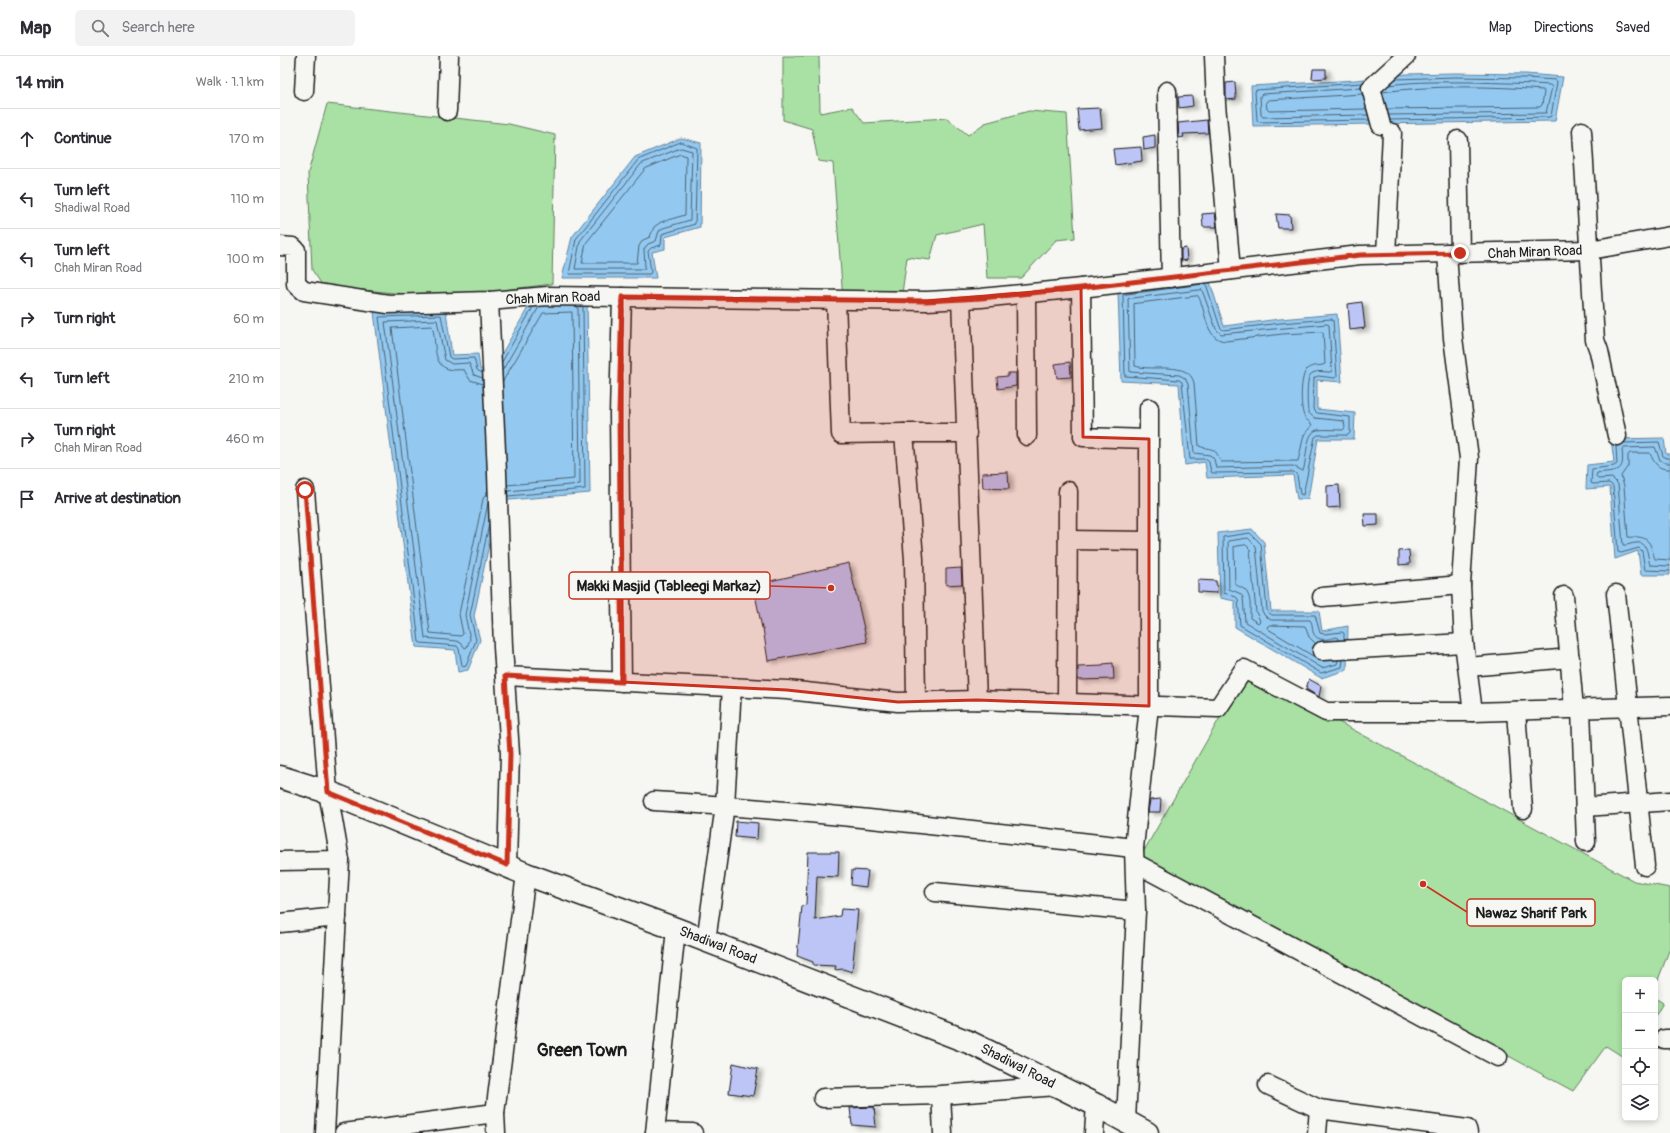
<!DOCTYPE html>
<meta charset="utf-8">
<style>
body{margin:0;font-family:Pangolin,sans-serif;background:#f2f2f3;color:#2b2b33}
.controls{position:absolute;right:12px;bottom:12px;display:grid;overflow:hidden;border-radius:6px;box-shadow:0 2px 6px #0003}
.controls button{width:36px;height:36px;display:grid;place-items:center;padding:0;border:0;border-bottom:1px solid #e1e1e2;background:#fff;color:#2b2b33;font:20px sans-serif}
.stop{position:absolute;width:12px;height:12px;margin:-9px;border:3px solid #c8321e;border-radius:50%;background:#fff}
.stop.end{background:#c8321e;border-color:#fff;box-shadow:0 1px 4px #0008}
.list{margin:0;padding:0;list-style:none}
h2{display:flex;justify-content:space-between;align-items:center;height:52px;margin:0;padding:0 16px;font-size:17px}
h2 small{font-size:13px;font-weight:400;color:#7c7c81}
.list li{display:grid;grid-template-columns:26px 1fr auto;gap:12px;align-items:center;box-sizing:border-box;height:60px;padding:0 16px;border-top:1px solid #e1e1e2}
.list b{display:block;font-size:15px;white-space:nowrap}
.list p{margin:0;font-size:13px;white-space:nowrap;color:#7c7c81}
.list em{font-size:13px;font-style:normal;color:#7c7c81}
.icon{flex:none;width:22px;height:22px;fill:none;stroke:currentColor;stroke-width:2;stroke-linecap:round;stroke-linejoin:round}
.map{position:relative;flex:none;width:1390px;height:1077px;overflow:hidden}
header{display:flex;align-items:center;gap:24px;box-sizing:border-box;height:56px;padding:0 20px;background:#fff;border-bottom:1px solid #e1e1e2}
header strong{font-size:19px}
nav{display:flex;gap:22px;margin-inline-start:auto;font-size:14px}
.search{width:280px;height:36px;background:#f2f2f3;display:flex;align-items:center;gap:10px;box-sizing:border-box;padding:0 14px;border-radius:6px;color:#7c7c81;font-size:15px}
main{display:flex}
aside{flex:1;background:#fff}
.map>svg:first-child{display:block}
.green{fill:#a9e0a3;stroke:#627e60}
.water{fill:#93c9f1;stroke:#63849c}
.lines{fill:none;stroke-linecap:round;stroke-linejoin:round}
.shore{stroke:#4c6171;stroke-width:1}
.building{fill:#bcc5f6;stroke:#1c1c1c;filter:url(#shadow)}
.minor-casing{stroke:#1c1c1c;stroke-width:21}
.major-casing{stroke:#1c1c1c;stroke-width:25}
.minor{stroke:#f6f6f2;stroke-width:18}
.major{stroke:#f6f6f2;stroke-width:22}
.route{stroke:#c8321e;stroke-width:5}
.marked{fill:#c8321e;fill-opacity:0.2;stroke:#c8321e;stroke-width:3;stroke-linejoin:round}
.labels{text-anchor:middle;dominant-baseline:central;stroke-width:3;stroke-linejoin:round;paint-order:stroke}
.street-label{font-size:14px;fill:#1c1c1c;stroke:#f6f6f2}
.district-label{font-size:18px;font-weight:bold;fill:#1c1c1c;stroke:#f6f6f2}
.leader{fill:none;stroke:#c8321e;stroke-width:1.5}
.callout-dot{fill:#c8321e;stroke:#f6f6f2;stroke-width:1.5}
.callout{fill:#f6f6f2;stroke:#c8321e;stroke-width:1.5}
.callout-label{font-size:15px;text-anchor:middle;font-weight:bold;fill:#1c1c1c}
</style>
<header>
<strong>Map</strong>
<div class="search"><svg class="icon" aria-label="search" viewBox="0 0 24 24"><circle cx="10" cy="10" r="6"/><path d="M15 15l6 6"/></svg>Search here</div>
<nav><a>Map</a><a>Directions</a><a>Saved</a></nav>
</header>
<main>
<aside>
<h2>14 min<small>Walk · 1.1 km</small></h2>
<ul class="list">
<li><svg class="icon" aria-label="ahead" viewBox="0 0 24 24"><path d="M12 20V5M6 11l6-6 6 6"/></svg><div><b>Continue</b></div><em>170 m</em></li>
<li><svg class="icon" aria-label="left" viewBox="0 0 24 24"><path d="M17 20v-9H6M10 6l-5 5 5 5"/></svg><div><b>Turn left</b><p>Shadiwal Road</p></div><em>110 m</em></li>
<li><svg class="icon" aria-label="left" viewBox="0 0 24 24"><path d="M17 20v-9H6M10 6l-5 5 5 5"/></svg><div><b>Turn left</b><p>Chah Miran Road</p></div><em>100 m</em></li>
<li><svg class="icon" aria-label="right" viewBox="0 0 24 24"><path d="M7 20v-9h11M14 6l5 5-5 5"/></svg><div><b>Turn right</b></div><em>60 m</em></li>
<li><svg class="icon" aria-label="left" viewBox="0 0 24 24"><path d="M17 20v-9H6M10 6l-5 5 5 5"/></svg><div><b>Turn left</b></div><em>210 m</em></li>
<li><svg class="icon" aria-label="right" viewBox="0 0 24 24"><path d="M7 20v-9h11M14 6l5 5-5 5"/></svg><div><b>Turn right</b><p>Chah Miran Road</p></div><em>460 m</em></li>
<li><svg class="icon" aria-label="arrive" viewBox="0 0 24 24"><path d="M6 21V4h12l-3 4 3 4H6"/></svg><div><b>Arrive at destination</b></div></li>
</ul>
</aside>
<div class="map">
<svg width="1390" height="1077" viewBox="0 0 1390 1077">
<defs>
<filter id="shadow"><feDropShadow dx="4.5" dy="2.5" stdDeviation="2" flood-color="#0004"/></filter>
</defs>
<rect width="100%" height="100%" fill="#f6f6f2"/>
<filter id="ink" filterUnits="userSpaceOnUse"><feTurbulence type="fractalNoise" baseFrequency=".025" numOctaves="2"/><feDisplacementMap in="SourceGraphic" scale="8" xChannelSelector="R" yChannelSelector="G"/><feConvolveMatrix kernelMatrix="1 2 1 2 8 2 1 2 1" color-interpolation-filters="sRGB"/></filter>
<g filter="url(#ink)">
<!-- green -->
<g class="green">
<path d="M503,0H539L540,57L572,51L584,67L667,62L688,79L705,67L749,55L787,58L795,182L776,184L741,222H707L703,168L657,179L650,204L627,201L621,245L563,244L553,107L538,105L532,73L503,64Z"/>
<path d="M47,48L229,68L275,79L272,228L216,235L145,240L43,230L32,214L28,117Z"/>
<path d="M966,616L1354,825L1390,832V892L1375,932V924H1345V1002L1326,990L1293,1035L861,800Z"/>
<path d="M1375,942L1383,947L1375,960Z"/>
</g>
<!-- water -->
<g class="water">
<path d="M1175,17L1246,18L1283,21L1275,65L973,70L971,30L1076,24L1126,18Z"/>
<path d="M401,82L421,87L420,171L385,181V193L372,196L376,222H282L292,181L355,101Z"/>
<path d="M929,223L944,270L1000,263L1057,258L1062,326L1037,324V353L1075,357L1074,383H1038L1028,443H1017L1013,419L927,422L925,406L905,409L899,328L841,325L838,235Z"/>
<path d="M254,241H307L310,437L218,445L194,560L200,584L188,614L178,616L175,594L136,591L94,256L166,255L172,299L198,298L200,313L212,315Z"/>
<path d="M1384,382L1386,398H1390V519H1361L1358,495L1335,503L1330,431L1306,433L1307,409L1334,406L1331,383Z"/>
<path d="M972,473L984,486L991,555H1039L1042,575L1068,570L1067,614L1041,622L955,571V545L940,542L938,477Z"/>
</g>
<g class="lines">
<!-- shore -->
<g class="shore">
<path d="M1083,27L976,34L975,36L977,64L979,66L1089,64"/>
<path d="M1081,32L982,38L980,40L981,59L983,61L1088,59"/>
<path d="M1102,36C1154,29 1211,30 1263,34L1264,36L1262,49L1260,51L1107,53"/>
<path d="M1082,38L988,44L986,46L987,53L989,55L1086,53"/>
<path d="M1109,59L1266,57L1272,31L1270,29C1244,27 1219,27 1193,26C1165,26 1137,25 1109,29"/>
<path d="M1110,64L1270,61L1271,60L1277,26L1276,24L1246,22L1175,21L1116,23"/>
<path d="M401,86L417,92L415,168L382,178L381,189L371,192L368,195L371,216L370,218H289L296,183L358,104Z"/>
<path d="M401,92L412,95L410,164L383,172L379,175L376,185L368,188L364,193L365,211L364,213H295L300,185L361,108Z"/>
<path d="M401,98L406,100L405,159L381,166L374,171L370,181L363,184L359,190L357,207H302L306,187L365,113Z"/>
<path d="M926,228L940,271L943,274L1001,267L1051,263L1053,264L1057,320L1055,322L1038,320L1034,322L1033,353L1037,357L1070,361V377L1068,379H1038L1035,381L1023,439L1020,438L1017,419L1014,416L933,417L931,416L929,406L927,403H910L902,326L899,324L845,320L843,239Z"/>
<path d="M922,234L936,273L941,278L1047,268L1049,269L1052,315L1050,316C1044,316 1036,314 1031,318C1026,322 1027,348 1028,355C1029,358 1032,360 1035,362L1064,365L1065,372L1063,374C1055,374 1045,373 1037,374C1025,377 1027,405 1023,415L1013,410L936,412L934,403L930,399L914,397L908,328L905,322L899,319L850,316L848,243Z"/>
<path d="M918,240C927,254 924,284 946,285L1002,278L1043,276L1045,308C1040,311 1033,308 1027,313C1020,320 1020,351 1024,360C1026,364 1030,366 1032,369L1024,379L1018,405L941,406C934,389 932,395 919,390L914,327C909,304 872,316 855,310L854,248Z"/>
<path d="M222,306L253,251"/>
<path d="M222,315L259,251"/>
<path d="M202,317L197,314L194,302L172,303L169,301L161,259L99,261L139,586L141,587L177,590L179,593L182,609L183,611L186,610L196,584L190,559L209,468"/>
<path d="M203,322L194,319L189,307L172,308L165,304L157,264L105,266L145,582L177,585L181,587L185,592L187,591L190,583L185,559L208,447"/>
<path d="M223,325L263,257L292,256L294,423L227,429"/>
<path d="M203,328L190,324L184,314C179,313 173,315 168,313C151,308 157,283 152,270L112,272L150,577L181,580L183,578L179,558L203,443L208,434"/>
<path d="M1344,387L1379,386L1383,400L1386,402H1390"/>
<path d="M1336,390L1337,408L1334,410L1312,413L1311,427L1313,428L1329,427L1333,430L1338,496L1341,497L1359,492L1362,495L1365,514L1390,515"/>
<path d="M1390,407H1385L1380,404L1375,391L1343,392L1342,394C1345,418 1337,414 1317,417L1316,421L1318,423L1332,422L1338,428L1343,489C1347,490 1351,487 1356,487C1369,485 1367,501 1370,509L1390,510"/>
<path d="M1390,413C1378,414 1374,407 1370,397H1350L1348,399V410L1341,420L1344,430L1348,481C1352,482 1355,480 1358,481C1372,482 1371,494 1375,503L1390,504"/>
<path d="M228,435L300,428L298,250"/>
<path d="M228,440L305,433L303,250"/>
<path d="M966,489L970,493L976,556L980,565L978,567L970,562C970,552 972,540 964,533C961,531 957,530 955,528L954,491Z"/>
<path d="M1033,600L988,573L987,571L989,569L1025,570L1029,581L1036,588"/>
<path d="M1058,604L1057,608L1042,612L965,566L963,541L959,537L949,533L948,485L968,482L976,490L982,555L985,560L991,564H1030C1033,568 1032,572 1033,576C1037,587 1049,583 1057,581L1058,584"/>
<path d="M1063,604L1062,611L1041,617L960,569L958,543L956,541L944,537L943,481L970,477L981,488L987,554L989,557L992,559H1035L1040,577L1044,578L1062,576L1064,577V584"/>
</g>
</g>
<!-- building -->
<g class="building">
<path d="M1033,13H1046V22L1032,23Z"/>
<path d="M955,26L956,43L946,44V27Z"/>
<path d="M912,40L913,50L899,52L898,41Z"/>
<path d="M820,52L822,72L799,74L797,53Z"/>
<path d="M927,64L928,77L903,78L904,81L899,82L898,67Z"/>
<path d="M875,79V92L864,94L863,81Z"/>
<path d="M861,91L862,105L835,109L833,93Z"/>
<path d="M935,157L937,171H923L922,158Z"/>
<path d="M996,158L1010,159L1011,172H998Z"/>
<path d="M906,192L907,204L901,205V193Z"/>
<path d="M1082,246L1085,272L1070,274L1068,248Z"/>
<path d="M790,306L791,321L777,322L775,308Z"/>
<path d="M728,317H736V330L718,333L717,321L728,320Z"/>
<path d="M728,416L729,433L703,432L702,417Z"/>
<path d="M1059,429L1060,451L1047,452V430Z"/>
<path d="M1084,458H1098V469L1085,470Z"/>
<path d="M1129,494L1130,508L1119,509V495Z"/>
<path d="M569,507L587,586L488,605L483,572H482L473,529Z"/>
<path d="M681,512L682,528L666,529V513Z"/>
<path d="M918,524L936,525L937,537L918,536Z"/>
<path d="M833,607L834,623L798,624V611L823,610V608Z"/>
<path d="M1029,623L1041,630L1039,641L1026,633Z"/>
<path d="M881,743L880,756H868L870,744Z"/>
<path d="M456,765L478,767L477,783L455,781Z"/>
<path d="M528,796H559L558,821L537,820L535,864L560,860L561,853L578,854L572,916L563,913L555,914L556,910L533,909V906L517,900L522,850L526,849Z"/>
<path d="M572,814L588,815L586,831L571,829Z"/>
<path d="M453,1007L478,1013L473,1040L449,1037Z"/>
<path d="M594,1051L596,1071L572,1069L570,1052Z"/>
</g>
<g class="lines">
<defs>
<g id="minor">
<path d="M934,0L936,48L951,214"/>
<path d="M24,35L26,0"/>
<path d="M887,35L891,222"/>
<path d="M167,55L169,0"/>
<path d="M1101,69L1091,32L1126,0"/>
<path d="M1302,75L1315,284L1319,295L1337,380"/>
<path d="M1178,84L1180,197"/>
<path d="M0,190L13,191L16,194V228L24,235L108,248L209,245L268,240L647,245L701,242L801,232L1080,199L1310,194L1390,180"/>
<path d="M1167,197L1173,282L1189,402L1181,529L1184,587L1193,656"/>
<path d="M1106,199L1112,77"/>
<path d="M801,232L803,381L869,383"/>
<path d="M746,238L747,380"/>
<path d="M681,243L697,644"/>
<path d="M556,244L561,378L624,377"/>
<path d="M209,245L217,417L223,591L230,698L227,809"/>
<path d="M25,434L48,736L60,804L45,1077"/>
<path d="M788,484L869,485"/>
<path d="M1336,538L1365,810"/>
<path d="M1284,540L1294,653"/>
<path d="M1042,541L1181,529"/>
<path d="M1042,595L1184,587"/>
<path d="M1188,611L1290,602"/>
<path d="M225,620L507,634L618,646L697,644L938,652L964,613L1046,656H1193L1390,650"/>
<path d="M342,626L339,358L342,241"/>
<path d="M636,645L634,503L624,377H687"/>
<path d="M787,647L788,435"/>
<path d="M1301,653L1306,786"/>
<path d="M1236,655L1243,753"/>
<path d="M374,745C535,755 695,774 854,792"/>
<path d="M1305,751L1390,745"/>
<path d="M0,805L60,804"/>
<path d="M855,807L1218,1001"/>
<path d="M655,836L856,855L846,1065"/>
<path d="M856,855L854,792L869,650V352"/>
<path d="M0,867L57,861"/>
<path d="M426,885L445,749L452,631"/>
<path d="M1384,983H1390"/>
<path d="M988,1029L1039,1053"/>
<path d="M661,1039L663,1077"/>
<path d="M543,1042L661,1039L777,1030"/>
<path d="M215,1057L216,1077"/>
<path d="M375,1076L413,1077"/>
<path d="M64,1077L215,1057L246,818"/>
<path d="M375,1077L396,873"/>
<path d="M814,1077L816,1049"/>
<path d="M1037,1077L1039,1053L1187,1073L1188,1077"/>
</g>
<path id="major" d="M0,721L48,736L246,818L396,873L691,987L816,1049L867,1077"/>
</defs>
<!-- minor casing -->
<use href="#minor" class="minor-casing"/>
<!-- major casing -->
<use href="#major" class="major-casing"/>
<!-- minor -->
<use href="#minor" class="minor"/>
<!-- major -->
<use href="#major" class="major"/>
</g>
</g>
<g class="lines" filter="url(#ink)">
<!-- route -->
<path class="route" d="M25,434L48,736L227,809L230,698L225,620L342,626L339,358L342,241L647,245L701,242L801,232L1080,199L1180,197"/>
</g>
<!-- marked area -->
<path class="marked" d="M801,232L803,381L869,383V650L697,644L618,646L507,634L342,626V241L647,245Z"/>
<g class="labels">
<!-- street labels -->
<g class="street-label">
<text transform="translate(1255 196) rotate(-2)">Chah Miran Road</text>
<text transform="translate(273 242) rotate(-2)">Chah Miran Road</text>
<text transform="translate(438 889) rotate(21)">Shadiwal Road</text>
<text transform="translate(738 1010) rotate(27)">Shadiwal Road</text>
</g>
<!-- district labels -->
<g class="district-label">
<text x="302" y="994">Green Town</text>
</g>
</g>
<!-- callouts -->
<path class="leader" d="M551 532L490 530M1143 828L1187 856"/>
<g class="callout-dot">
<circle cx="551" cy="532" r="4"/>
<circle cx="1143" cy="828" r="4"/>
</g>
<g class="callout">
<rect x="289" y="516" width="201" height="27" rx="4"/>
<rect x="1187" y="843" width="128" height="27" rx="4"/>
</g>
<g class="callout-label">
<text x="389" y="535">Makki Masjid (Tableegi Markaz)</text>
<text x="1251" y="862">Nawaz Sharif Park</text>
</g>
</svg>
<div class="controls">
<button>+</button>
<button>−</button>
<button><svg class="icon" aria-label="locate" viewBox="0 0 24 24"><circle cx="12" cy="12" r="6"/><path d="M12 2v4M12 18v4M2 12h4M18 12h4"/></svg></button>
<button><svg class="icon" aria-label="layers" viewBox="0 0 24 24"><path d="M12 4l9 5-9 5-9-5zM3 14l9 5 9-5"/></svg></button>
</div>
<div class="stop" style="left:25px;top:434px"></div>
<div class="stop end" style="left:1180px;top:197px"></div>
</div>
</main>
